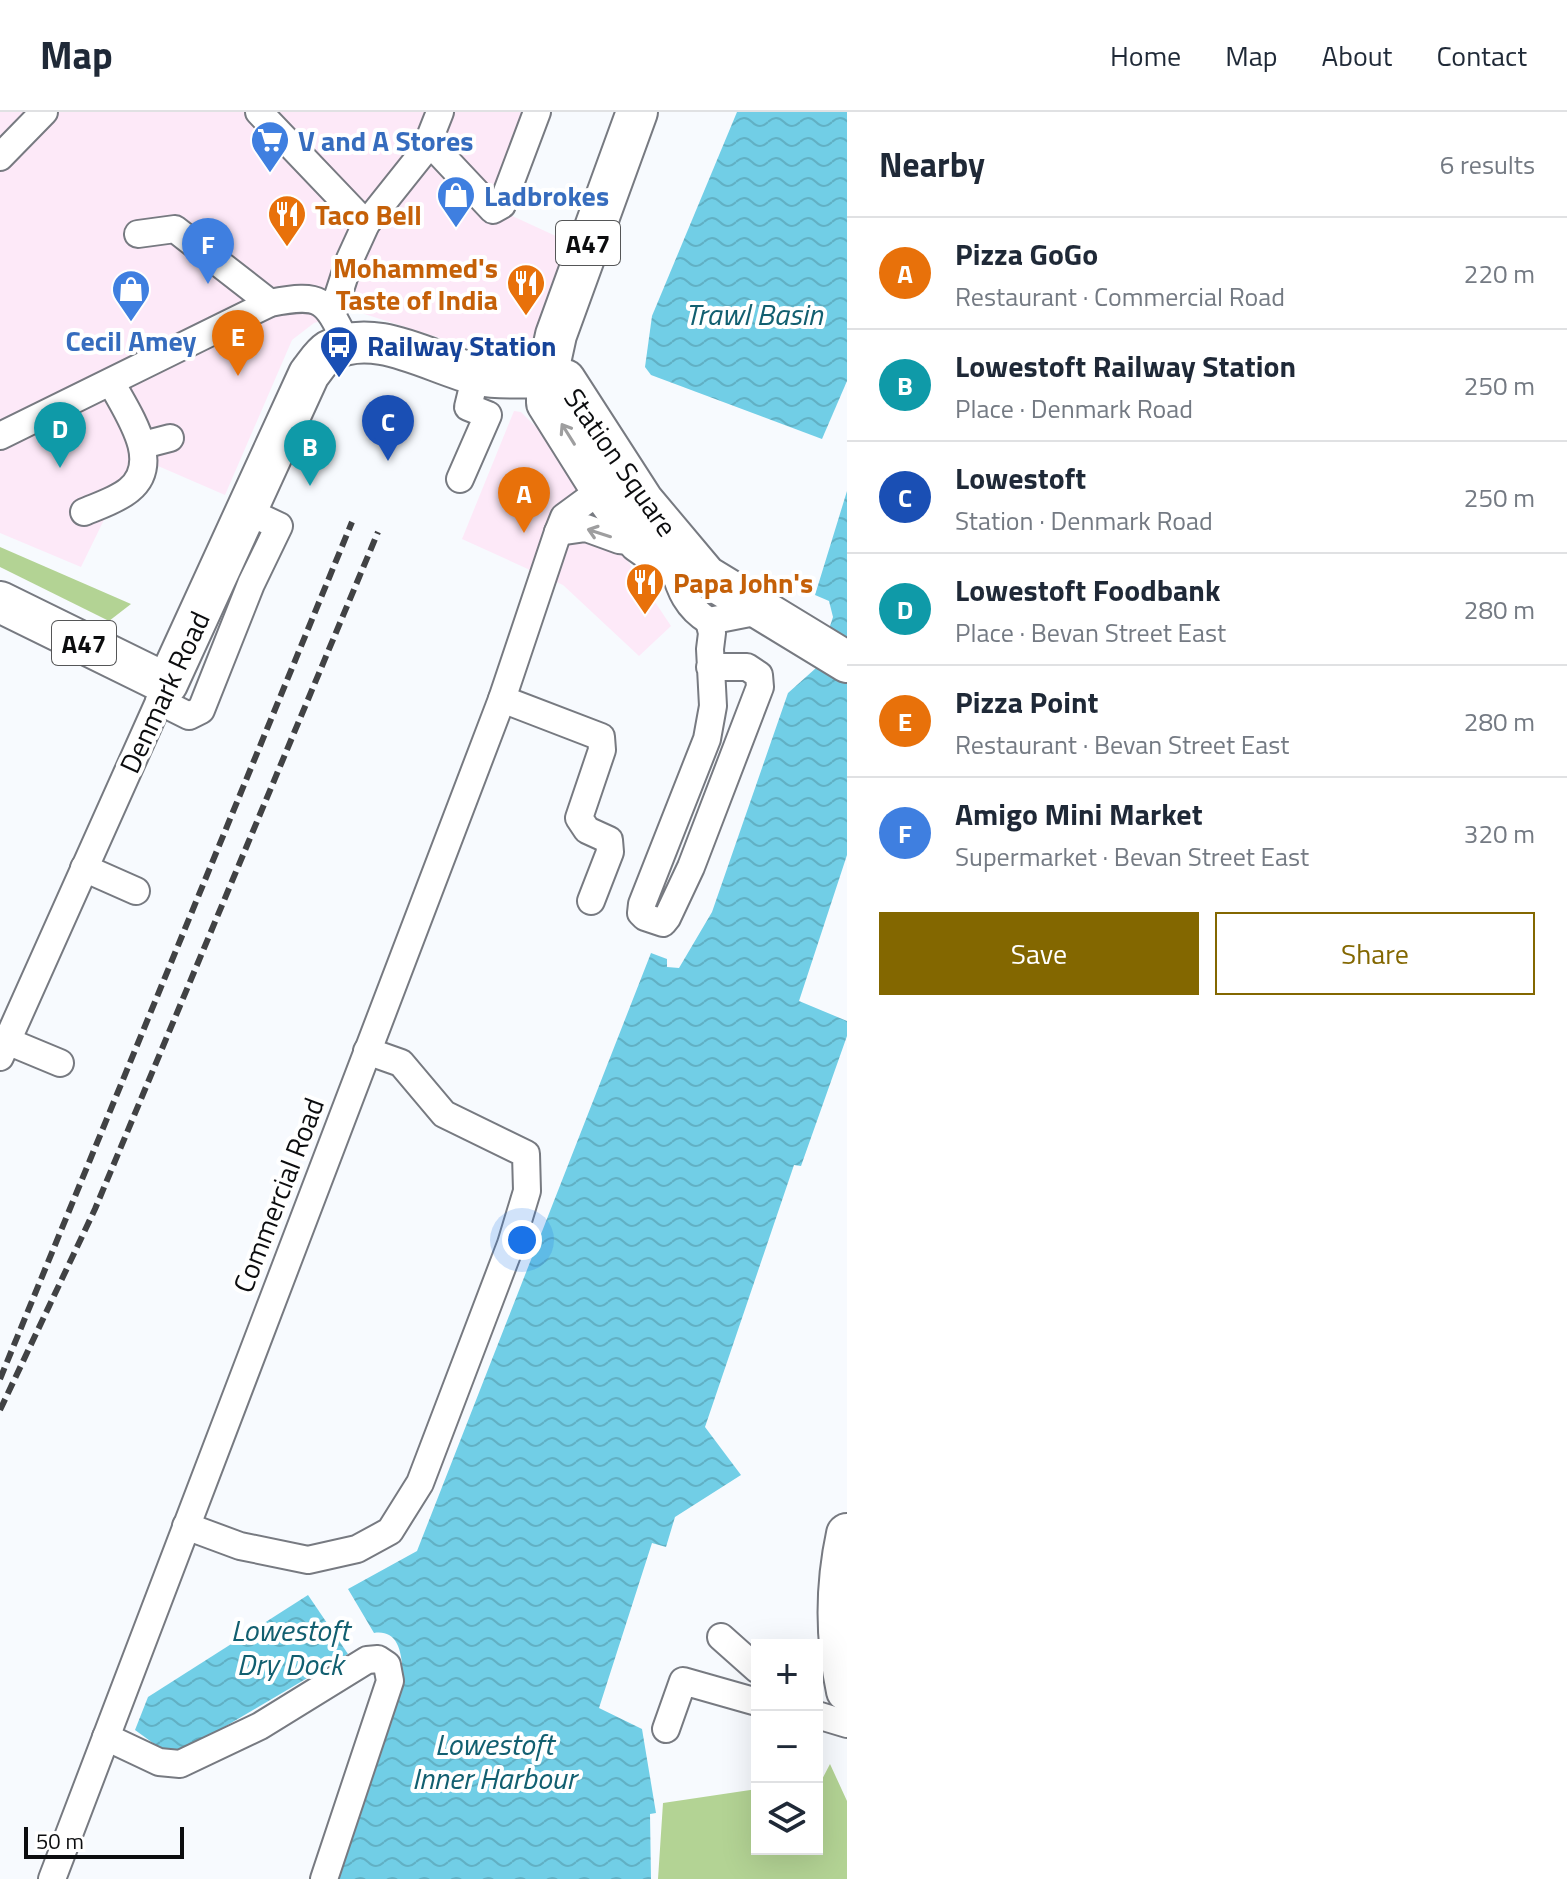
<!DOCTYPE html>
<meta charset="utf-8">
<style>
body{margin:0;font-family:"Titillium Web",sans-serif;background:#f2f2f3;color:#1f2937}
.controls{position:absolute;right:24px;bottom:24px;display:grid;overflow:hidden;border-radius:0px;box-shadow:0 8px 32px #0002}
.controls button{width:72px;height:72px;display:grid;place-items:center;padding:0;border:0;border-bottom:2px solid #e0e1e3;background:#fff;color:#1f2937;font:40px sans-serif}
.scale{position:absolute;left:24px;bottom:20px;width:160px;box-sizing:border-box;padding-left:8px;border:4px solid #0c0d0f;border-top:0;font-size:22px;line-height:28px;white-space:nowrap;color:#0c0d0f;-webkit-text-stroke:6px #fff;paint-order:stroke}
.you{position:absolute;left:522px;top:1128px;width:28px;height:28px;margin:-20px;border:6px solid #fff;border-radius:50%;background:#1a73e8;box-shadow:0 0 0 12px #1a73e833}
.badge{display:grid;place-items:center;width:52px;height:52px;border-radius:50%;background:#836700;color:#fff;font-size:26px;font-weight:700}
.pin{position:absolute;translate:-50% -66px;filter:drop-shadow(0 2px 4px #0008)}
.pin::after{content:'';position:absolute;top:42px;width:28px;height:24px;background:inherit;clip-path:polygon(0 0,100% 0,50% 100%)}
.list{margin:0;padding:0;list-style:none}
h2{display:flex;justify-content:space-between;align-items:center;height:104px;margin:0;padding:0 32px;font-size:34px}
h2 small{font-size:26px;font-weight:400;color:#747a83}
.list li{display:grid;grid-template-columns:52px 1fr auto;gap:24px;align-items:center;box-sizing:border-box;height:112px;padding:0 32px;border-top:2px solid #e0e1e3}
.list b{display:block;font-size:30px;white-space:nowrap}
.list p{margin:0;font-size:26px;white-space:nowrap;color:#747a83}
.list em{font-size:26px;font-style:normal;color:#747a83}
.actions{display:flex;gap:16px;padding:24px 32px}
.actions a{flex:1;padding:18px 0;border:2px solid #836700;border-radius:0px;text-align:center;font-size:28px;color:#836700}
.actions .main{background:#836700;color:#fff}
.icon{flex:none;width:44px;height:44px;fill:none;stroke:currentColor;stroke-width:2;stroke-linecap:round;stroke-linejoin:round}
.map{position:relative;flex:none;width:847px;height:1767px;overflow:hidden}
header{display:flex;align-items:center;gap:48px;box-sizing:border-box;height:112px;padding:0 40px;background:#fff;border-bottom:2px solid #e0e1e3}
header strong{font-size:38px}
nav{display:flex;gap:44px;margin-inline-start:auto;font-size:28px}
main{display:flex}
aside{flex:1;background:#fff}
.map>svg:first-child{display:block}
.commercial{fill:#fde9f8}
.grass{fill:#b3d394}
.water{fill:url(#water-waves)}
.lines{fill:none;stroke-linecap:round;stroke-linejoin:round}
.minor-casing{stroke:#777a81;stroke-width:30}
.highway-casing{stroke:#777a81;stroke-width:44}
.minor{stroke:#fff;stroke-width:26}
.highway{stroke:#fff;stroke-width:40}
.rail{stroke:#414244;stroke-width:6;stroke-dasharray:12 6;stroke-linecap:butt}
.oneway{stroke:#9e9e9f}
.labels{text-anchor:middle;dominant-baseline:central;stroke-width:8;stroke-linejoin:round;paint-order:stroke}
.shield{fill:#fff;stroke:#555657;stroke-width:2}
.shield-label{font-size:26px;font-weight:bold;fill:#0c0d0f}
.shop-label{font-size:28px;font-weight:bold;fill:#366cbe;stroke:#fff;text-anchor:start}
.food-label{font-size:28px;font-weight:bold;fill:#c56008;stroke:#fff;text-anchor:start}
.transit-label{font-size:28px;font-weight:bold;fill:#164399;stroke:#fff;text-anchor:start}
.street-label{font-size:28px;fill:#0c0d0f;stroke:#fff}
.water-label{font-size:30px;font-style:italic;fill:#125f70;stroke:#fff}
</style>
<header>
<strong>Map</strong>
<nav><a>Home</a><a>Map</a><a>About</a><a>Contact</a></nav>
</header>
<main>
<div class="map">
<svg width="847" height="1767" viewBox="0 0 847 1767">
<defs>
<pattern id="water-waves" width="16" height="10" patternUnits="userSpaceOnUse" patternTransform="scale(2)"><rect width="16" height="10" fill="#71cee6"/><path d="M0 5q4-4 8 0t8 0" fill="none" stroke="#61b0c4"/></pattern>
</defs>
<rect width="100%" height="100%" fill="#f7fafe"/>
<!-- commercial -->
<g class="commercial">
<path d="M0,0H541L508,102L571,131L530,232L465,234L355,199L314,211L292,228L225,383L135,344L81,455L0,421Z"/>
<path d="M514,299L521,300L544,323L671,514L639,544L563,473L462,427Z"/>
</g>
<!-- grass -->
<g class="grass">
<path d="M0,435L131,492L109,509L0,455Z"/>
<path d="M830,1652L847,1689V1767H658L663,1691L757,1677V1737H817V1677Z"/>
</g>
<!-- water -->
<g class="water">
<path d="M737,0H847V269L822,327L651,263L645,255L652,204Z"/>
<path d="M847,379V743L799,889L847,909V924L801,1054L794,1053L705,1315L741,1363L675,1405L666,1435L652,1431L599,1596L642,1617L656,1701L650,1702L651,1767H333L402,1551C400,1533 394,1518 374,1521L348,1477L417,1439L651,841L667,847V855L679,856L712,800L788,581L816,556L833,505L829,489L815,483Z"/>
<path d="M308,1483L348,1542L182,1640L164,1639L135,1618L148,1585Z"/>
</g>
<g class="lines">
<defs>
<g id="minor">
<path d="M259,0L366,112"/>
<path d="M430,31L493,98L502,93L537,0"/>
<path d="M0,45L44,0"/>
<path d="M138,122L175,117L270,191"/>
<path d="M330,196L338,184L350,147L366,112L425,38L440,0"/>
<path d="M0,324L270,191C323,181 325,187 347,232"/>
<path d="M143,333L170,326"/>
<path d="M460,367L488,303L468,295L476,262"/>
<path d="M84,400C98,394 117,388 129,378C164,350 126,299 111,270"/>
<path d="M558,420L586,416L619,428L639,430"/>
<path d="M673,454C680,478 687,496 709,509L760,499"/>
<path d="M709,509L712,521L710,537L713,594L707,627L642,792L641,801L645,805L663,811L667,806L691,755L760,575L759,563L747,555H710"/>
<path d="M502,587L601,625L602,638L579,706L587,718L609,728L610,740L591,789"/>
<path d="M159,589L189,604L201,598L251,472L279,414L247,399"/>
<path d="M84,756L136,779"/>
<path d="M7,929L60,951"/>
<path d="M0,945L167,572"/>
<path d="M186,1414L240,1434L308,1448L357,1437L390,1419L420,1371L511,1132L527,1079L526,1042L444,1002L401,951L367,939"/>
<path d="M721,1525L757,1557"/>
<path d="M817,1603L847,1612"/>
<path d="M666,1617L683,1569L757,1590"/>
<path d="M106,1625L159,1650L180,1652L260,1614L367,1548L378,1547L387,1553L390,1569L324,1767"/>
<path d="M52,1767L502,587L558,420L564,405L613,369"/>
</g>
<g id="highway">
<path d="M637,0L556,223L547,264V291L601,377L639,430L673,454L691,459"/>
<path d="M0,490L167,572L309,262C315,255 321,244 329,239C375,213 434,253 479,263C508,269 536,262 565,268L643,389L706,464L847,550"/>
<path d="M847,1422C836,1473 836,1528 847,1579"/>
</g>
</defs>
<!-- minor casing -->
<use href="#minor" class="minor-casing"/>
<!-- highway casing -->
<use href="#highway" class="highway-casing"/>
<!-- minor -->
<use href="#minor" class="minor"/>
<!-- highway -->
<use href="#highway" class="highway"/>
<!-- rail -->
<g class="rail">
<path d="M0,1267L352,410"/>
<path d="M0,1298L95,1097L378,420"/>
</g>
</g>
<!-- one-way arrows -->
<defs><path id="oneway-shaft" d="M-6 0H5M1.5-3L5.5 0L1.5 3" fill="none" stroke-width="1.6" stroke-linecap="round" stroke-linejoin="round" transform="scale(2)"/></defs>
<g class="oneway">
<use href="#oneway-shaft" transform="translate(568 322) rotate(-122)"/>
<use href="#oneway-shaft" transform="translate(599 421) rotate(-162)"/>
</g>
<!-- icons -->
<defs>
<symbol id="supermarket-pin" viewBox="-11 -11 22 30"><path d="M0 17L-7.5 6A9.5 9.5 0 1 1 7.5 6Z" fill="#3f7fe0" stroke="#fff"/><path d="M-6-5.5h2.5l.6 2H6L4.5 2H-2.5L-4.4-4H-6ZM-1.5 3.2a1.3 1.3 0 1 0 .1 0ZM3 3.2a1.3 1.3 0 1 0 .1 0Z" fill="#fff"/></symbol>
<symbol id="shop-pin" viewBox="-11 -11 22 30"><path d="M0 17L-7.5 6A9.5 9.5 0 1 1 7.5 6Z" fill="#3f7fe0" stroke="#fff"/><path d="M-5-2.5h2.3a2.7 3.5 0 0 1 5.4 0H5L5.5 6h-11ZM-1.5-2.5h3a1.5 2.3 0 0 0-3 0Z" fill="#fff"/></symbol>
<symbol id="restaurant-pin" viewBox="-11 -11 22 30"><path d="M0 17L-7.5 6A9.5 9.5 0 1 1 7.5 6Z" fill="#e8710a" stroke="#fff"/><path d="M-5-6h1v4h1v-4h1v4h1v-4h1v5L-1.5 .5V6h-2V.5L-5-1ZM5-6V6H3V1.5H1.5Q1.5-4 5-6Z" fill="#fff"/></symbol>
<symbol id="bus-pin" viewBox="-11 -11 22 30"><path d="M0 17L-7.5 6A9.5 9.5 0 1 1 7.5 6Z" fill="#1a4fb4" stroke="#fff"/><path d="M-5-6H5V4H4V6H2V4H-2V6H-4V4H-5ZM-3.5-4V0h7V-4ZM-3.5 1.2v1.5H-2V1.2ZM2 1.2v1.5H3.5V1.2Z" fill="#fff"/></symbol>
</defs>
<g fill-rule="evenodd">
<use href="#supermarket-pin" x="248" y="6" width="44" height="60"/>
<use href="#shop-pin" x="434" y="61" width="44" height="60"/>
<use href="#restaurant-pin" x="265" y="80" width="44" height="60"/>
<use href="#restaurant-pin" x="504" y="149" width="44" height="60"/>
<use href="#shop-pin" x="109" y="155" width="44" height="60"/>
<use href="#bus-pin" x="317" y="211" width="44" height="60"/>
<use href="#restaurant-pin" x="623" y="448" width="44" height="60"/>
</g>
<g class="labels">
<!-- shield labels -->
<g class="shield">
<rect x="556" y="109" width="64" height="44" rx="6"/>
<rect x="52" y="509" width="64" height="44" rx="6"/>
</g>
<g class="shield-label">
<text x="588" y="131">A47</text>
<text x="84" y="531">A47</text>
</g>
<!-- shop labels -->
<g class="shop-label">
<text x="298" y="28">V and A Stores</text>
<text x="484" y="83">Ladbrokes</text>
<text x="131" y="228" text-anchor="middle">Cecil Amey</text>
</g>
<!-- food labels -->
<g class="food-label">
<text x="315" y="102">Taco Bell</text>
<text x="498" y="155" text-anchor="end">Mohammed's<tspan x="498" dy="32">Taste of India</tspan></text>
<text x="673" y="470">Papa John's</text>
</g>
<!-- transit labels -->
<g class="transit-label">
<text x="367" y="233">Railway Station</text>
</g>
<!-- street labels -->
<g class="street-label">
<text transform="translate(621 350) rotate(55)">Station Square</text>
<text transform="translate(164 580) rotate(-65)">Denmark Road</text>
<text transform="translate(278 1083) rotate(-69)">Commercial Road</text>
</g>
<!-- water labels -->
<g class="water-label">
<text x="754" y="202">Trawl Basin</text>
<text x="290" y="1518">Lowestoft<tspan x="290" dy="34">Dry Dock</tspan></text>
<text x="494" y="1632">Lowestoft<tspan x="494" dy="34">Inner Harbour</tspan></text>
</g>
</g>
</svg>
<div class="controls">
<button>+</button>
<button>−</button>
<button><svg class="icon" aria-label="layers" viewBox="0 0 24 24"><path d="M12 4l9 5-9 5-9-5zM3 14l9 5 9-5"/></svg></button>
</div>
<div class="scale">50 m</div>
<div class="you"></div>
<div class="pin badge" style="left:524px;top:421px;background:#e8710a">A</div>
<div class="pin badge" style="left:310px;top:374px;background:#0f9aa8">B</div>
<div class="pin badge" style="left:388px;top:349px;background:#1a4fb4">C</div>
<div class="pin badge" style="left:60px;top:356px;background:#0f9aa8">D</div>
<div class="pin badge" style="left:238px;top:264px;background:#e8710a">E</div>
<div class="pin badge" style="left:208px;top:172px;background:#3f7fe0">F</div>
</div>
<aside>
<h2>Nearby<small>6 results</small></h2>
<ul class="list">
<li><span class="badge" style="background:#e8710a">A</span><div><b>Pizza GoGo</b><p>Restaurant · Commercial Road</p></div><em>220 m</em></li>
<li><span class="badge" style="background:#0f9aa8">B</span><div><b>Lowestoft Railway Station</b><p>Place · Denmark Road</p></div><em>250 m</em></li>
<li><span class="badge" style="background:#1a4fb4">C</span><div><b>Lowestoft</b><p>Station · Denmark Road</p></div><em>250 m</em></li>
<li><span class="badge" style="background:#0f9aa8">D</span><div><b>Lowestoft Foodbank</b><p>Place · Bevan Street East</p></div><em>280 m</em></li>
<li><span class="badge" style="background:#e8710a">E</span><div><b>Pizza Point</b><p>Restaurant · Bevan Street East</p></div><em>280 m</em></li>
<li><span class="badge" style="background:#3f7fe0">F</span><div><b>Amigo Mini Market</b><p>Supermarket · Bevan Street East</p></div><em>320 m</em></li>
</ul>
<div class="actions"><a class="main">Save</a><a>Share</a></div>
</aside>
</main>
